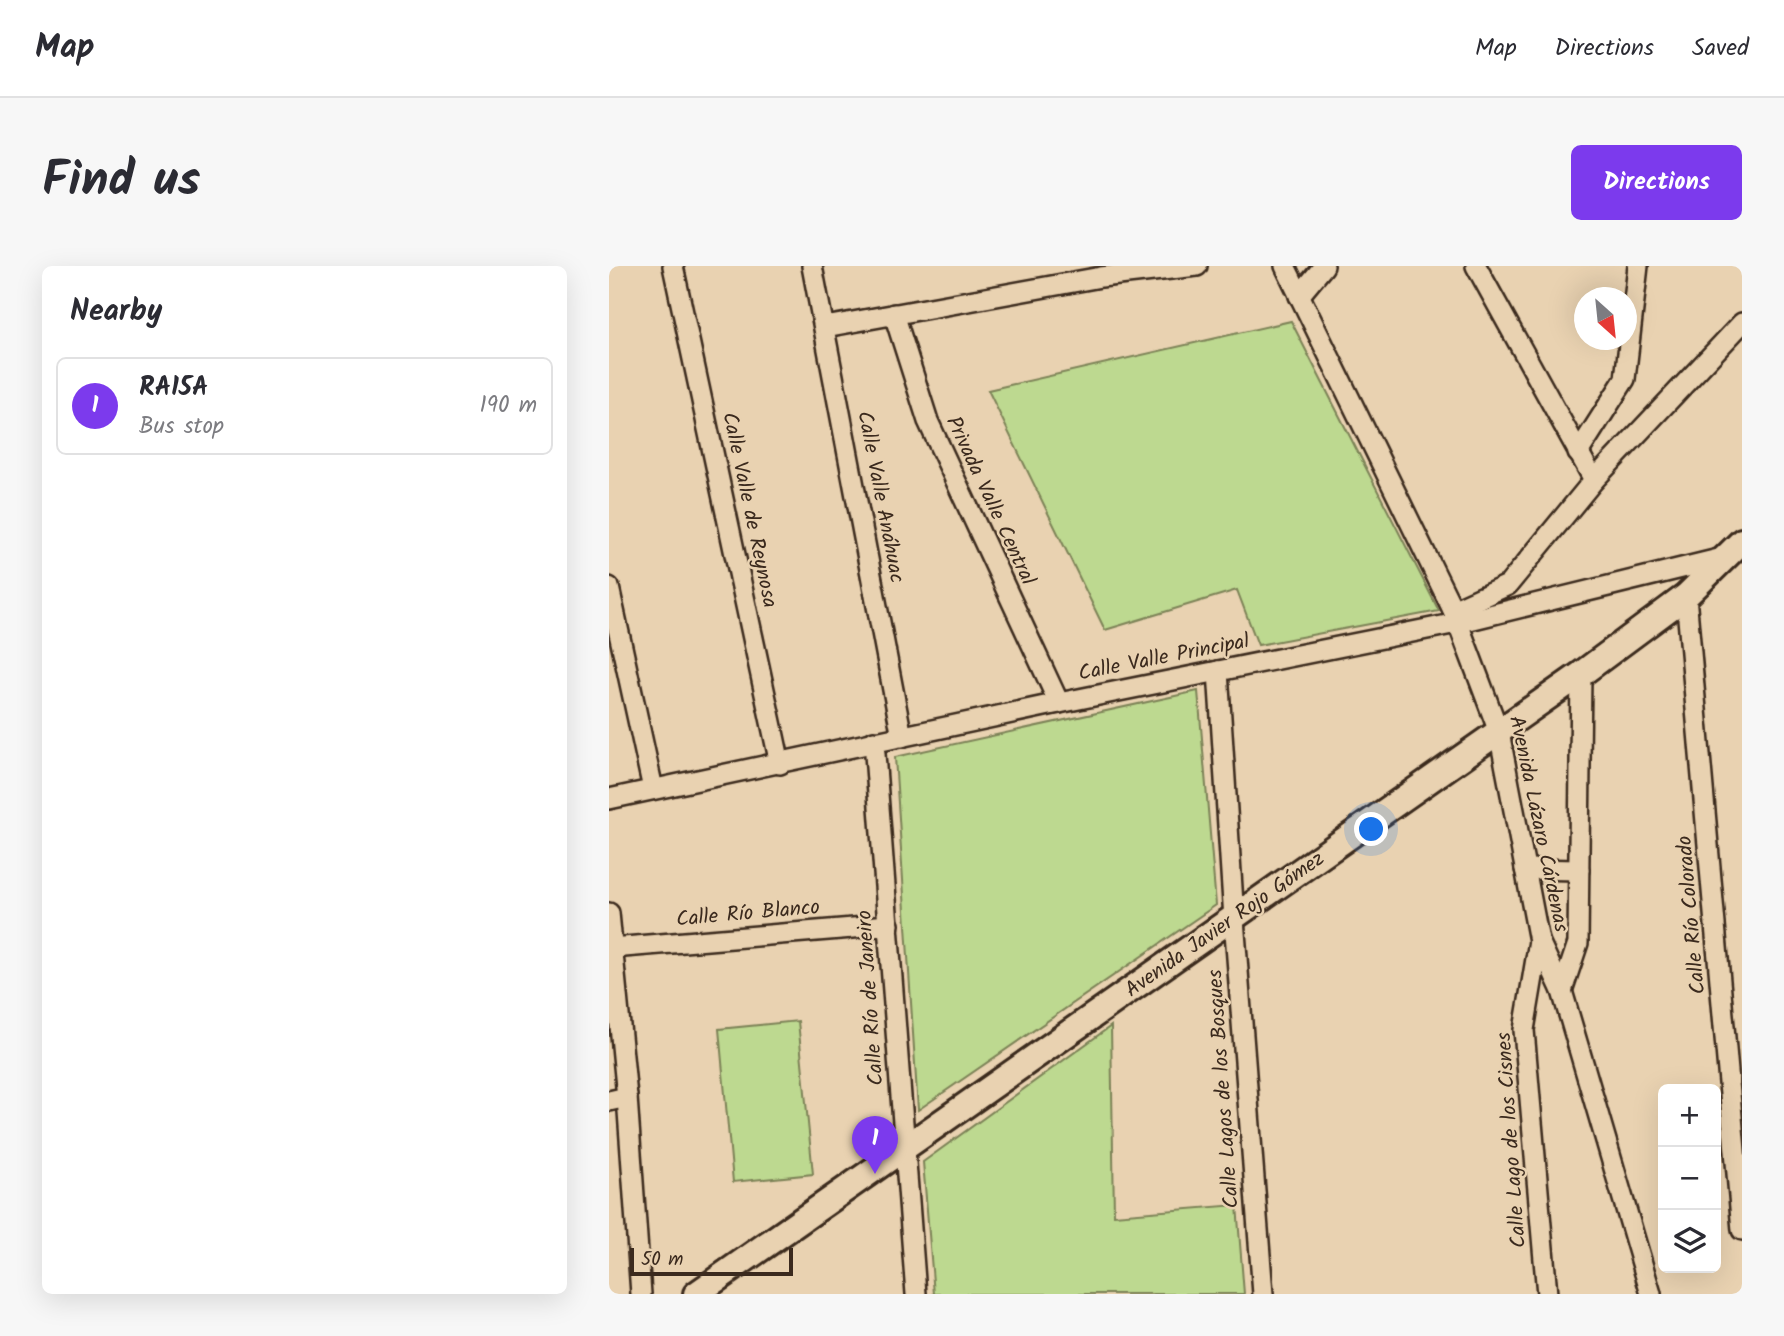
<!DOCTYPE html>
<meta charset="utf-8">
<style>
body{margin:0;font-family:Kalam,sans-serif;background:#f7f7f7;color:#2b2b33}
.controls{position:absolute;right:21px;bottom:21px;display:grid;overflow:hidden;border-radius:10px;box-shadow:0 7px 28px #0002}
.controls button{width:63px;height:63px;display:grid;place-items:center;padding:0;border:0;border-bottom:2px solid #e1e1e2;background:#fff;color:#2b2b33;font:35px sans-serif}
.compass{position:absolute;left:965px;top:21px;width:63px;height:63px;border-radius:50%;background:#fff;box-shadow:0 7px 28px #0002;rotate:153deg}
.scale{position:absolute;left:21px;bottom:18px;width:163px;box-sizing:border-box;padding-left:7px;border:4px solid #3b2a1e;border-top:0;font-size:19px;line-height:24px;white-space:nowrap;color:#3b2a1e;-webkit-text-stroke:5px #e9d2b1;paint-order:stroke}
.you{position:absolute;left:763px;top:564px;width:24px;height:24px;margin:-18px;border:5px solid #fff;border-radius:50%;background:#1a73e8;box-shadow:0 0 0 10px #1a73e833}
.badge{display:grid;place-items:center;width:46px;height:46px;border-radius:50%;background:#7c3aed;color:#fff;font-size:23px;font-weight:700}
.pin{position:absolute;translate:-50% -58px;filter:drop-shadow(0 2px 4px #0008)}
.pin::after{content:'';position:absolute;top:37px;width:24px;height:21px;background:inherit;clip-path:polygon(0 0,100% 0,50% 100%)}
.list{margin:0;padding:0;list-style:none}
h2{display:flex;justify-content:space-between;align-items:center;height:91px;margin:0;padding:0 28px;font-size:30px}
h2 small{font-size:23px;font-weight:400;color:#7c7c81}
.list li{display:grid;grid-template-columns:46px 1fr auto;gap:21px;align-items:center;box-sizing:border-box;height:98px;margin:0 14px 14px;padding:0 14px;border:2px solid #e1e1e2;border-radius:10px}
.list b{display:block;font-size:26px;white-space:nowrap}
.list p{margin:0;font-size:23px;white-space:nowrap;color:#7c7c81}
.list em{font-size:23px;font-style:normal;color:#7c7c81}
.icon{flex:none;width:38px;height:38px;fill:none;stroke:currentColor;stroke-width:2;stroke-linecap:round;stroke-linejoin:round}
.map{position:relative;flex:none;width:1133px;height:1028px;overflow:hidden;border-radius:10px}
header{display:flex;align-items:center;gap:42px;box-sizing:border-box;height:98px;padding:0 35px;background:#fff;border-bottom:2px solid #e1e1e2}
header strong{font-size:33px}
nav{display:flex;gap:38px;margin-inline-start:auto;font-size:24px}
.intro{display:flex;align-items:center;justify-content:space-between;box-sizing:border-box;height:168px;padding:0 42px}
h1{margin:0;font-size:49px}
.button{padding:18px 32px;border-radius:10px;background:#7c3aed;color:#fff;font-size:24px;font-weight:700}
main{display:flex;gap:42px;padding:0 42px}
aside{flex:1;background:#fff;border-radius:10px;box-shadow:0 7px 28px #0002}
.map>svg:first-child{display:block}
.green{fill:#bdd990;stroke:#7c8257;stroke-width:2}
.lines{fill:none;stroke-linecap:round;stroke-linejoin:round}
.minor-casing{stroke:#3b2a1e;stroke-width:24}
.tertiary-casing{stroke:#3b2a1e;stroke-width:30}
.minor{stroke:#e9d2b1;stroke-width:19}
.tertiary{stroke:#e9d2b1;stroke-width:24}
.labels{text-anchor:middle;dominant-baseline:central;stroke-width:5;stroke-linejoin:round;paint-order:stroke}
.street-label{font-size:21px;fill:#3b2a1e;stroke:#e9d2b1}
</style>
<header>
<strong>Map</strong>
<nav><a>Map</a><a>Directions</a><a>Saved</a></nav>
</header>
<div class="intro"><h1>Find us</h1><a class="button">Directions</a></div>
<main>
<aside>
<h2>Nearby<small></small></h2>
<ul class="list">
<li><span class="badge">1</span><div><b>RA15A</b><p>Bus stop</p></div><em>190 m</em></li>
</ul>
</aside>
<div class="map">
<svg width="1133" height="1028" viewBox="0 0 1133 1028">
<rect width="100%" height="100%" fill="#e9d2b1"/>
<filter id="ink" filterUnits="userSpaceOnUse"><feTurbulence type="fractalNoise" baseFrequency=".0143" numOctaves="2"/><feDisplacementMap in="SourceGraphic" scale="14" xChannelSelector="R" yChannelSelector="G"/><feConvolveMatrix kernelMatrix="1 2 1 2 8 2 1 2 1" color-interpolation-filters="sRGB"/></filter>
<g filter="url(#ink)">
<!-- green -->
<g class="green">
<path d="M682,55L830,345L649,379L628,324L496,364L379,124Z"/>
<path d="M589,425L607,639L309,844L286,491Z"/>
<path d="M189,755L204,908L124,916L110,763Z"/>
<path d="M502,760L505,949L628,939L635,1028H325L314,896Z"/>
</g>
<g class="lines">
<defs>
<g id="minor">
<path d="M64,0L171,498"/>
<path d="M203,0L293,471"/>
<path d="M676,0L844,344L890,466L930,675L953,725L1042,1028"/>
<path d="M867,0L985,214"/>
<path d="M690,30L715,0"/>
<path d="M285,48L319,155L450,437"/>
<path d="M216,61L492,11L588,0"/>
<path d="M969,187L1016,113L1029,0"/>
<path d="M0,321L44,523"/>
<path d="M1077,330L1133,964"/>
<path d="M844,344L899,319L985,214L1133,57"/>
<path d="M609,405L625,653L654,1028"/>
<path d="M265,475L307,1028"/>
<path d="M0,533L450,437L848,357L1118,291"/>
<path d="M916,603L970,604"/>
<path d="M0,647L18,831L32,1028"/>
<path d="M930,675L915,764L938,1028"/>
<path d="M3,682L280,659"/>
<path d="M953,725L969,677L972,408"/>
<path d="M0,835L18,831"/>
</g>
<path id="tertiary" d="M87,1028L972,408L1077,330L1133,275"/>
</defs>
<!-- minor casing -->
<use href="#minor" class="minor-casing"/>
<!-- tertiary casing -->
<use href="#tertiary" class="tertiary-casing"/>
<!-- minor -->
<use href="#minor" class="minor"/>
<!-- tertiary -->
<use href="#tertiary" class="tertiary"/>
</g>
</g>
<g class="labels">
<!-- street labels -->
<g class="street-label">
<text transform="translate(271 231) rotate(79)">Calle Valle Anáhuac</text>
<text transform="translate(381 235) rotate(65)">Privada Valle Central</text>
<text transform="translate(140 244) rotate(78)">Calle Valle de Reynosa</text>
<text transform="translate(555 392) rotate(-11)">Calle Valle Principal</text>
<text transform="translate(929 558) rotate(78)">Avenida Lázaro Cárdenas</text>
<text transform="translate(139 648) rotate(-5)">Calle Río Blanco</text>
<text transform="translate(1083 649) rotate(-95)">Calle Río Colorado</text>
<text transform="translate(616 659) rotate(-35)">Avenida Javier Rojo Gómez</text>
<text transform="translate(262 732) rotate(-94)">Calle Río de Janeiro</text>
<text transform="translate(615 823) rotate(-94)">Calle Lagos de los Bosques</text>
<text transform="translate(903 874) rotate(-94)">Calle Lago de los Cisnes</text>
</g>
</g>
</svg>
<div class="controls">
<button>+</button>
<button>−</button>
<button><svg class="icon" aria-label="layers" viewBox="0 0 24 24"><path d="M12 4l9 5-9 5-9-5zM3 14l9 5 9-5"/></svg></button>
</div>
<svg class="compass" viewBox="-18 -18 36 36"><path d="M0-13l5 13h-10z" fill="#e53935"/><path d="M0 13l5-13h-10z" fill="#7c7c81"/></svg>
<div class="scale">50 m</div>
<div class="you"></div>
<div class="pin badge" style="left:266px;top:908px">1</div>
</div>
</main>
